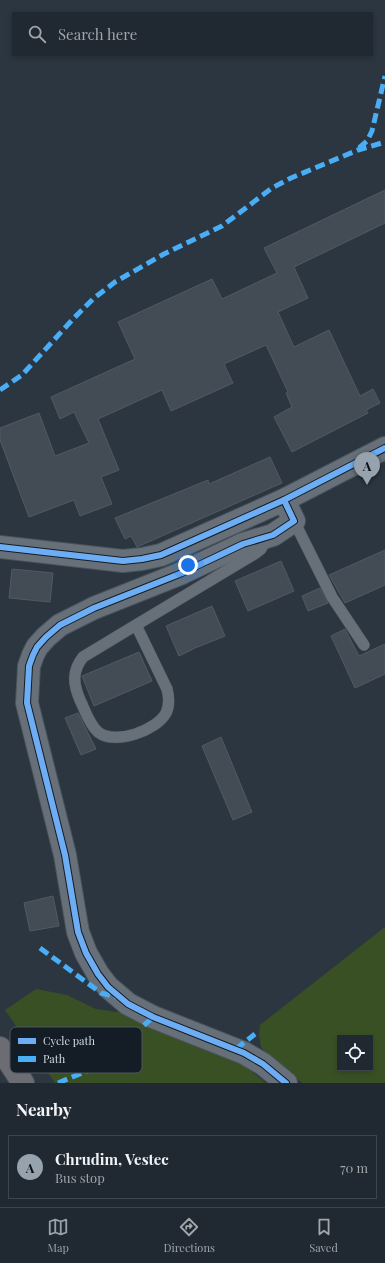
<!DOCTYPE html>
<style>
body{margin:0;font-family:"Playfair Display",serif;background:#2d343d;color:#f1f3f6}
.controls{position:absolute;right:12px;bottom:12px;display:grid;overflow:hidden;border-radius:0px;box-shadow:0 2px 6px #0003}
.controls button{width:36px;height:36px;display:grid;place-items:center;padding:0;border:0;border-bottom:1px solid #3d444d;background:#202831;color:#f1f3f6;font:20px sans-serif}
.you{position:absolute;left:188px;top:565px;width:14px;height:14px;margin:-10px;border:3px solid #fff;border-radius:50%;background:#1a73e8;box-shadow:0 0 0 6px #1a73e833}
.badge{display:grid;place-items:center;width:26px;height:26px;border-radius:50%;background:#96a2ae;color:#111;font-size:13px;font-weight:700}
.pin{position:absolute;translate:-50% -33px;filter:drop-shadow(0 1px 2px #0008)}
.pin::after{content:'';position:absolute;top:21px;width:14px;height:12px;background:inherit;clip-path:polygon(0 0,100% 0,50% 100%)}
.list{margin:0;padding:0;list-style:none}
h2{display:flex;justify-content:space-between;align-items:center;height:52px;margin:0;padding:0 16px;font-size:17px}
h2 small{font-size:13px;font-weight:400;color:#a2a6ab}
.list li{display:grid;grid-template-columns:26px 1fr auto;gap:12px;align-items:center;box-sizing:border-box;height:64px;margin:0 8px 8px;padding:0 8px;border:1px solid #3d444d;border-radius:0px}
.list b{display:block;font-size:15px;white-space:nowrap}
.list p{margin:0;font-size:13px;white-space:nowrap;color:#a2a6ab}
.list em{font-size:13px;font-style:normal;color:#a2a6ab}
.icon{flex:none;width:22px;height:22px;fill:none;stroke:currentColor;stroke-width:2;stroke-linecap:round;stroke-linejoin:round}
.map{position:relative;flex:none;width:385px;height:1083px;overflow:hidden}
.search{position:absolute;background:#202831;box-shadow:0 2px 6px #0003;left:12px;right:12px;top:12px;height:44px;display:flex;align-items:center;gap:10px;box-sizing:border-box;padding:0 14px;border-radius:0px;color:#a2a6ab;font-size:15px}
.sheet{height:124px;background:#202831}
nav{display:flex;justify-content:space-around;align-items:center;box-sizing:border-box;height:56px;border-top:1px solid #3d444d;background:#202831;font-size:11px;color:#a2a6ab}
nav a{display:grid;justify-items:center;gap:2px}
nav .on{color:#96a2ae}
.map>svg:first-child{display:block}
.green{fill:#395024;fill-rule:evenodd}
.building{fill:#434c55;stroke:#515a64}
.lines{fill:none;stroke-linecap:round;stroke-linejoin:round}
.service-casing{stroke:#49535c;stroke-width:12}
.minor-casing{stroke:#49535c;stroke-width:24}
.tertiary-casing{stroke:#49535c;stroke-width:24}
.primary-casing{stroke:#49535c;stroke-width:24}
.service{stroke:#677078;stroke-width:11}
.minor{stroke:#677078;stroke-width:22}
.tertiary{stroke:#677078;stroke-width:22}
.primary{stroke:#6c6d72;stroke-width:22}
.quiet{stroke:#49aef6;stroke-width:5;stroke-dasharray:10 5;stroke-linecap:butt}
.cycleway-casing{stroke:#141c25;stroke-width:8}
.cycleway{stroke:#6dadf4;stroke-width:6}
.key{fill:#141c25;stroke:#4c5660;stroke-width:1}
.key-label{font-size:11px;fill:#d0dce9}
</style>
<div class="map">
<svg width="385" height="1083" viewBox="0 0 385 1083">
<rect width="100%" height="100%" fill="#2b3641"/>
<!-- green -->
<g class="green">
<path d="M385,927V1083H302L268,1056L261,1047L259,1035L260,1025ZM340,1038H370V1068H340Z"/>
<path d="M36,989L67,995L96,1009L131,1014L239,1061L266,1083H55L5,1010Z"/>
</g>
<!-- building -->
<g class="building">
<path d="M385,190V223L294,267L308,298L278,312L294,347L329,330L360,396L373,389L380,403L366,410L368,413L292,452L274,417L292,407L286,393L288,392L266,345L224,364L233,383L171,411L162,390L98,419L119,470L101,477L112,504L80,516L74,500L29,517L0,440V428L39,413L55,456L89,443L74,412L60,419L51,397L135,359L118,322L212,279L222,299L277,273L264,248Z"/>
<path d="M270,457L282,483L137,547L131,536L125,539L115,518L208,480L209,484Z"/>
<path d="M385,550V585L345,603L329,575Z"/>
<path d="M281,561L294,591L248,611L235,581Z"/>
<path d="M12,569L53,573L50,602L9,598Z"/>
<path d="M320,588L328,603L308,611L302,596Z"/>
<path d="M212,606L225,636L195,648L179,656L166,626Z"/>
<path d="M345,629L359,656L385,644V674L355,688L331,636Z"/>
<path d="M139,652L152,681L94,706L82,676Z"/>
<path d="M78,713L96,749L81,755L65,718Z"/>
<path d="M221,737L252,812L233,820L202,746Z"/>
<path d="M53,896L59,926L30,931L24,903Z"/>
</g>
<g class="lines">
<defs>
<g id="service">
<path d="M294,521L332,597L364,645"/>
<path d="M136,625L83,657C72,671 73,684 80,700C85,710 89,724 98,732C115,746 157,730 166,713C170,705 169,697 167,689L136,625L256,553L261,549L267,538"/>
</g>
<path id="minor" d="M284,500L294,521L273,535L243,544L182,573L94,608L60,625L46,637L37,647L33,655L29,666L27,703L65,855L78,932L86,953L98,974L108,987L128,1004L153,1017L244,1053L263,1064L286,1083"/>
<path id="tertiary" d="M0,547L123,561L142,559L161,555L284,500L385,448"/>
<path id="primary" d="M0,1048L23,1083"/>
</defs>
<!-- service casing -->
<use href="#service" class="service-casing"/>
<!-- minor casing -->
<use href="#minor" class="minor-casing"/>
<!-- tertiary casing -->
<use href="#tertiary" class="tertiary-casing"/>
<!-- primary casing -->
<use href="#primary" class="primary-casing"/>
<!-- service -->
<use href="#service" class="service"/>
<!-- minor -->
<use href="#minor" class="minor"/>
<!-- tertiary -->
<use href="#tertiary" class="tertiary"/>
<!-- primary -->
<use href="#primary" class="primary"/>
<!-- quiet -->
<g class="quiet">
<path d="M359,148L367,141L372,131L385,76"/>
<path d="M0,390L22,375L74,318L93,299L115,282L164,254L222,226L272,188L291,178L358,150L385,142"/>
<path d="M40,948L101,993L116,997"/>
<path d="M236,1049L255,1034"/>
<path d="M58,1083L101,1065L153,1017"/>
</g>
<defs>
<g id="cycleway">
<path d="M284,500L294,521L273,535L243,544L182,573L94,608L60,625L46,637L37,647L33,655L29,666L27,703L65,855L78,932L86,953L98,974L108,987L128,1004L153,1017L244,1053L263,1064L286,1083"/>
<path d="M0,547L123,561L142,559L161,555L284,500L385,448"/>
</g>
</defs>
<!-- cycleway casing -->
<use href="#cycleway" class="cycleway-casing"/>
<!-- cycleway -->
<use href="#cycleway" class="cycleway"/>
</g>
<!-- legend -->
<rect x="10" y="1027" width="132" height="46" rx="6" class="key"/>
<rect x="18" y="1038" width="18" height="6" fill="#6dadf4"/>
<rect x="18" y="1056" width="18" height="6" fill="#49aef6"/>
<g class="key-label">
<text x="43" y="1045">Cycle path</text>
<text x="43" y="1063">Path</text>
</g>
</svg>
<div class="controls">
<button><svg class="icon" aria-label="locate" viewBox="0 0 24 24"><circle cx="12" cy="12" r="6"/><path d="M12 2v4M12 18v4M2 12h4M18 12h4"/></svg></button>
</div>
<div class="you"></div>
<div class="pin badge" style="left:367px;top:485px">A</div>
<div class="search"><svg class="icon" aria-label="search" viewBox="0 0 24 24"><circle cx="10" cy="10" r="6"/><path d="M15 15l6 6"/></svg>Search here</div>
</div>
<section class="sheet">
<h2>Nearby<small></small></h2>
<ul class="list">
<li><span class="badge">A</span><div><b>Chrudim, Vestec</b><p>Bus stop</p></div><em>70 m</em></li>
</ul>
</section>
<nav>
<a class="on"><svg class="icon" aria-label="map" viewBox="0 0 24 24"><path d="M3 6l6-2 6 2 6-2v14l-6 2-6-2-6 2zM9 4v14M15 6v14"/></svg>Map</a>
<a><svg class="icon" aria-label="directions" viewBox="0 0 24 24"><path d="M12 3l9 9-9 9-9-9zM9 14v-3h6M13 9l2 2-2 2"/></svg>Directions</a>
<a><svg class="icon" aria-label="saved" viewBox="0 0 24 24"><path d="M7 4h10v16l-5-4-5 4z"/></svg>Saved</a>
</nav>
